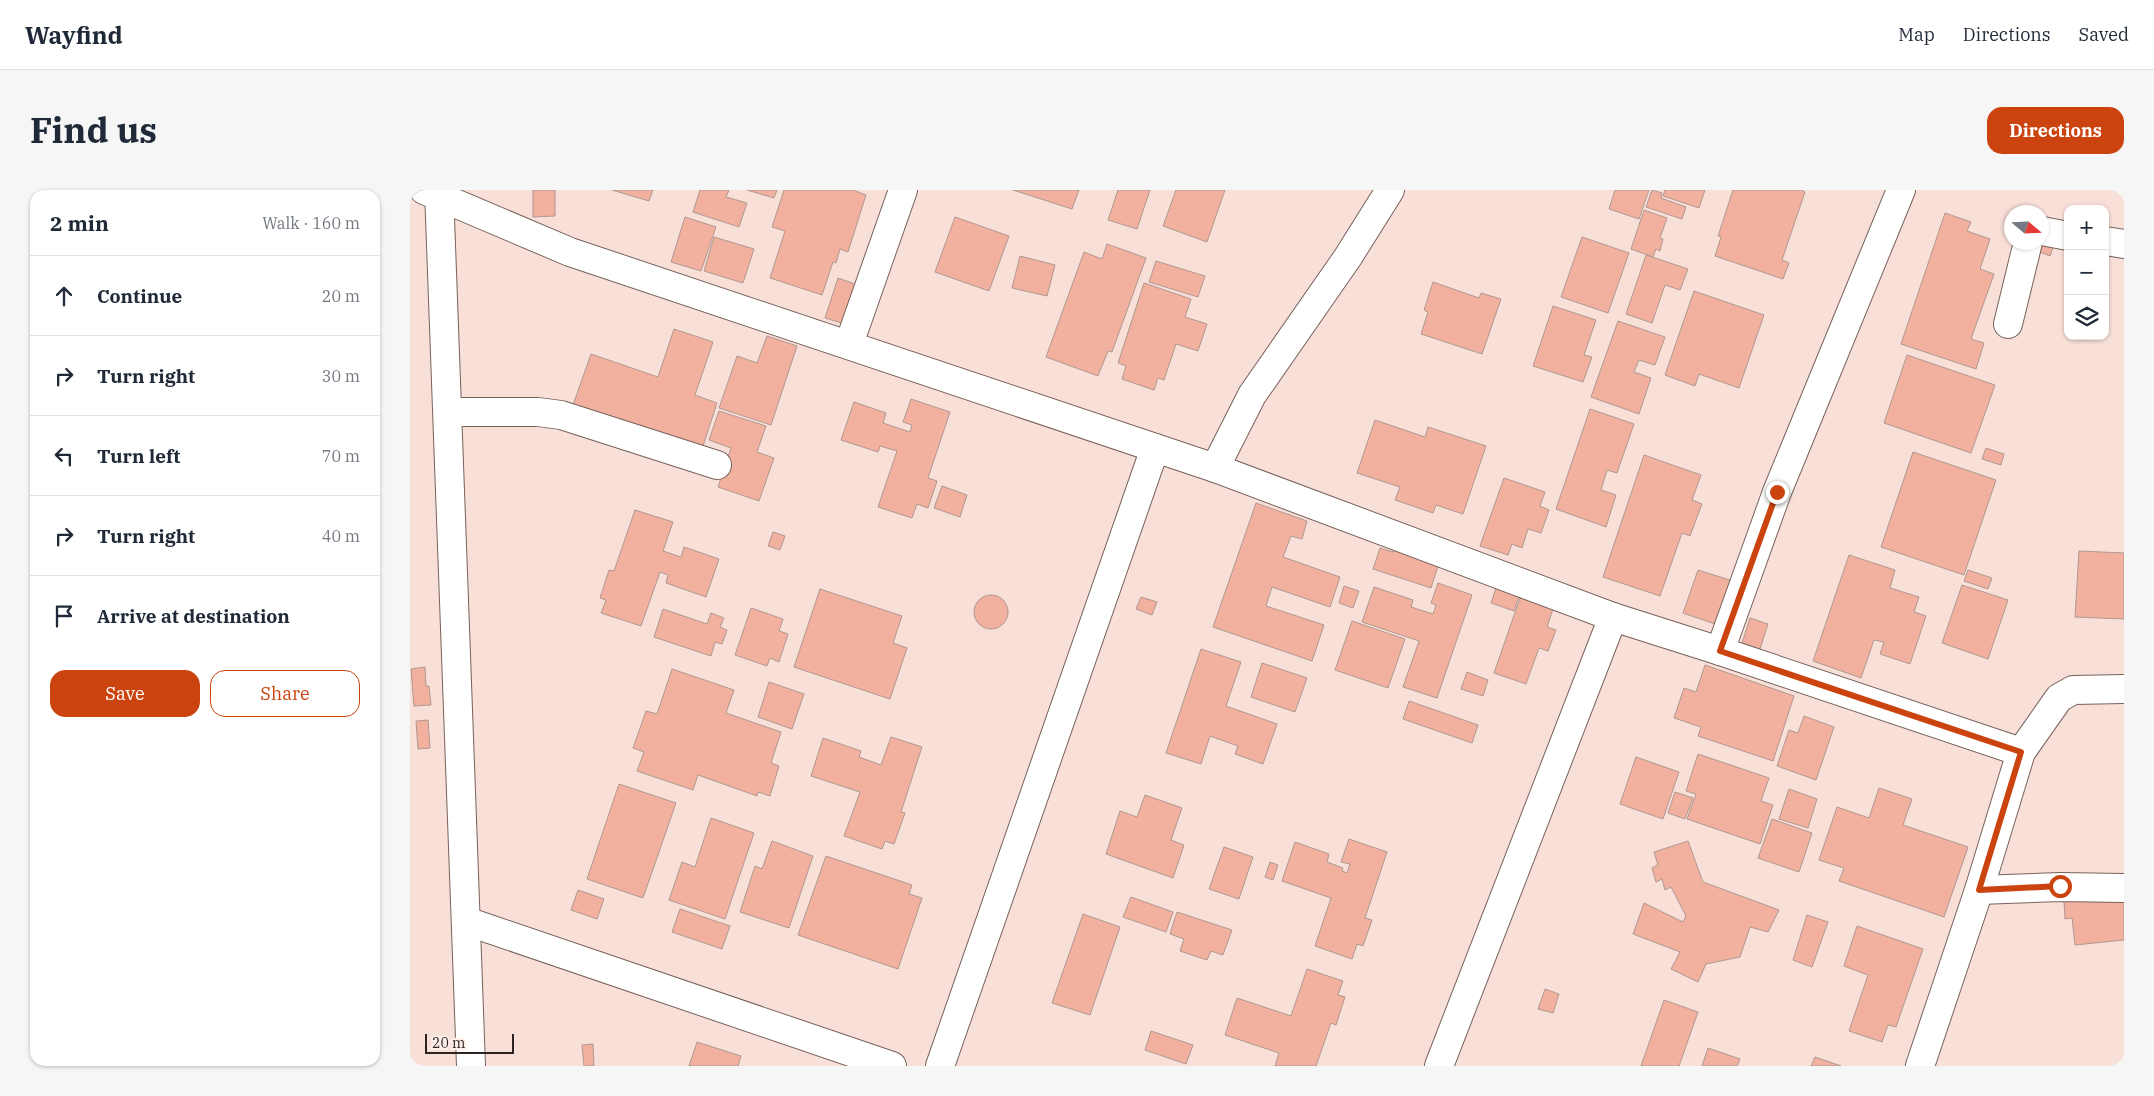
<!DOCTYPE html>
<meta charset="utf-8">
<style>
body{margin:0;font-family:"IBM Plex Serif",serif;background:#f6f6f7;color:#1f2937}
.controls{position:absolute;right:15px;top:15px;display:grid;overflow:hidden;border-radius:10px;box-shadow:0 1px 4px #0004}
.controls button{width:45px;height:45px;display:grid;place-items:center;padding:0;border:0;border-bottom:1px solid #e0e1e3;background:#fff;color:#1f2937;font:25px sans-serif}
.compass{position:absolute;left:1594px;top:15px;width:45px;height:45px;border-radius:50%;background:#fff;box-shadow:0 1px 4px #0004;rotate:109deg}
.scale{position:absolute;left:15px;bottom:12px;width:89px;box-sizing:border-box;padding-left:5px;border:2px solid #2d2421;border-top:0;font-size:14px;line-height:18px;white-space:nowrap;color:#2d2421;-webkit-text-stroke:4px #feefea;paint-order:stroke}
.stop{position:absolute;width:15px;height:15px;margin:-11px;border:4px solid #cb440f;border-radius:50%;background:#fff}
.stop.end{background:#cb440f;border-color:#fff;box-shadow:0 1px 5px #0008}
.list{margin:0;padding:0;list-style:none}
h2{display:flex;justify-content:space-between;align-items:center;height:65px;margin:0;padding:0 20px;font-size:21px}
h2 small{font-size:16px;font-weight:400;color:#747a83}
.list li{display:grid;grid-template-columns:32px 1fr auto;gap:15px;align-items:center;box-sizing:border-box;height:80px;padding:0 20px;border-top:1px solid #e0e1e3}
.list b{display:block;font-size:19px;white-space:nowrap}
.list em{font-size:16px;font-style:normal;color:#747a83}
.actions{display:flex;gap:10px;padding:15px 20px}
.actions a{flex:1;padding:11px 0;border:1px solid #cb440f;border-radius:15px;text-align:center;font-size:18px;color:#cb440f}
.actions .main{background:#cb440f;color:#fff}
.icon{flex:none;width:28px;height:28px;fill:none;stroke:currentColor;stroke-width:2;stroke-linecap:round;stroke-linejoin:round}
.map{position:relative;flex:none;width:1714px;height:876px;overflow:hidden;border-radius:15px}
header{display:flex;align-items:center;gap:30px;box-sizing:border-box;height:70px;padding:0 25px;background:#fff;border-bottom:1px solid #e0e1e3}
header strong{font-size:24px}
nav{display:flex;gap:28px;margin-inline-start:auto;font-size:18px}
.intro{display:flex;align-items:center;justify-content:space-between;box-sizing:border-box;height:120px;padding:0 30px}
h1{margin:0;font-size:35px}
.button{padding:12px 22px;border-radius:15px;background:#cb440f;color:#fff;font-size:18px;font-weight:700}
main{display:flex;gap:30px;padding:0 30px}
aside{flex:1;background:#fff;border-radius:15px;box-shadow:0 1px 4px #0004}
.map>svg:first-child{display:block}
.building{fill:#f1b19e;stroke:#af9891}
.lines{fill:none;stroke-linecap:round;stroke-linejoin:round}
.minor-casing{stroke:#77625b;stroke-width:30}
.minor{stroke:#fff;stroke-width:28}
.route{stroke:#cb440f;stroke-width:6}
</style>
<header>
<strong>Wayfind</strong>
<nav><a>Map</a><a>Directions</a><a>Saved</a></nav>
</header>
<div class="intro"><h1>Find us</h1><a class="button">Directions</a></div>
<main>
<aside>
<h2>2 min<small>Walk · 160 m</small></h2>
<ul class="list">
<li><svg class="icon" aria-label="ahead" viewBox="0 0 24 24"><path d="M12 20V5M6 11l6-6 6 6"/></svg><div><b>Continue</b></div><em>20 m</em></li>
<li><svg class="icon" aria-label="right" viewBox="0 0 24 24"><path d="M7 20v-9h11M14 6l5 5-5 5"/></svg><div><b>Turn right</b></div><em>30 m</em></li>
<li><svg class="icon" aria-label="left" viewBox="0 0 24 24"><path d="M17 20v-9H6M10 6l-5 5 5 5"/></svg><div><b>Turn left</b></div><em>70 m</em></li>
<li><svg class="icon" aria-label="right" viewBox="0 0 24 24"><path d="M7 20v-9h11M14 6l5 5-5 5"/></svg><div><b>Turn right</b></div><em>40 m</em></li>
<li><svg class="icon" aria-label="arrive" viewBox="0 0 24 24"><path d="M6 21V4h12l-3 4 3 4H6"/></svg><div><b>Arrive at destination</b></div></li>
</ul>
<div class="actions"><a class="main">Save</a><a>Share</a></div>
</aside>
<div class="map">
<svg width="1714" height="876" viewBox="0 0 1714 876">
<rect width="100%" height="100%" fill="#f8dfd7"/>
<!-- building -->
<g class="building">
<path d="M123,0H145V26L123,27Z"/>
<path d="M202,0H243L239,11Z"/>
<path d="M290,0H319L316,7L337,13L329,37L283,22Z"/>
<path d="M337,0H367L364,8Z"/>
<path d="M374,0H443L456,5L438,62L430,59L426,73L423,72L412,105L360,88L375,41L362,37Z"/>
<path d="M603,0H669L662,19Z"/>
<path d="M708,0H740L727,39L698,30Z"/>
<path d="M766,0H815L797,52L753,36Z"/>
<path d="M1205,0H1239L1229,29L1199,19Z"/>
<path d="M1242,0L1252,3L1251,8L1276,17L1272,29L1236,17Z"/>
<path d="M1255,0H1295L1289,18L1253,6Z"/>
<path d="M1323,0H1391L1395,2L1372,70L1379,73L1373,89L1305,66L1311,47L1308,46Z"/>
<path d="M1234,20L1257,28L1250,48L1253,49L1250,61L1246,59L1243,67L1221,59Z"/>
<path d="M1535,23L1561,32L1557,41L1580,49L1570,79L1584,84L1561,149L1574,153L1566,179L1491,154Z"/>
<path d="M275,27L306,37L291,81L261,72Z"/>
<path d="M545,27L599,46L579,101L525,82Z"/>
<path d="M304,47L344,59L333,93L294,81Z"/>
<path d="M1172,47L1219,63L1198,123L1151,107Z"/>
<path d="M1646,49L1640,66L1624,60L1627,52Z"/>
<path d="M697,54L736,68L702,162L698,161L688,186L636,167L674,62L692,69Z"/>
<path d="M1236,65L1278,79L1270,100L1255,95L1242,133L1216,124Z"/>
<path d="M610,66L645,75L637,106L602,98Z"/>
<path d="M746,71L795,86L788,107L739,92Z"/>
<path d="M428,88L448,95L435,134L415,128Z"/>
<path d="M1023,92L1069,108L1071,103L1091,109L1072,164L1011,144L1018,122L1014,120Z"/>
<path d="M734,93L781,109L775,127L797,134L788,161L766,154L754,190L748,188L744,200L712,189L716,176L708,173Z"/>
<path d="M1284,101L1354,125L1329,198L1289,184L1285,196L1255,185Z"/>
<path d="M1143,116L1186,130L1174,165L1182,167L1173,192L1123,176Z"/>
<path d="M1208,131L1255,147L1245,175L1229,170L1224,182L1241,188L1229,224L1181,207Z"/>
<path d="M264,139L303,152L285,205L307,213L292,259L163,215L181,164L248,187Z"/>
<path d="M357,146L387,156L361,235L309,218L327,166L347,173Z"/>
<path d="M1497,165L1585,195L1561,263L1474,233Z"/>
<path d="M501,209L540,222L518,288L527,291L518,318L507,314L502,328L468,317L487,261L470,256L468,262L431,250L444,212L476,223L473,233L500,242L502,235L493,232Z"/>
<path d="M1180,219L1224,234L1207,283L1197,280L1191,300L1206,305L1196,337L1146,319Z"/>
<path d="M309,221L356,236L347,262L364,268L349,311L308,297L321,258L299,250Z"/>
<path d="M965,230L1015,247L1018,237L1076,256L1053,324L1026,315L1023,323L985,310L990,297L947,283Z"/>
<path d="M1576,258L1594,264L1591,275L1572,269Z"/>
<path d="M1503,262L1586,290L1554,385L1471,357Z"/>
<path d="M1234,265L1291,285L1282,310L1292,314L1280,346L1272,343L1250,406L1193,387Z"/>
<path d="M1094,288L1135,302L1130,316L1139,320L1131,343L1118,339L1112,358L1102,354L1098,365L1070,356Z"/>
<path d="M532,296L557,305L550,327L524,318Z"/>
<path d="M846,313L897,331L892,349L881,346L873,367L930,387L920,417L862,397L856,416L914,435L902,471L803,437Z"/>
<path d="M225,320L263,332L253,361L271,367L274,357L309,369L296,407L256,393L258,385L250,382L231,436L191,423L196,410L190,408L199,380L204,381Z"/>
<path d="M363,342L375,346L370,360L358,356Z"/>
<path d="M970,358L983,362L984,358L1029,373L1021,398L963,379Z"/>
<path d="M1669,361L1714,363V429L1665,427Z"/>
<path d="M1439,365L1485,380L1480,398L1509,407L1504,422L1516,426L1500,474L1470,464L1474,452L1464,450L1451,488L1403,471Z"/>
<path d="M1288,380L1323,391L1308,435L1273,423Z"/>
<path d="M1558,380L1582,388L1578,399L1554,391Z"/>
<path d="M1028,393L1062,405L1027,508L993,497L1009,451L952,432L964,397L1003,410L1001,417L1023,424L1026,415L1021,413Z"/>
<path d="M1087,395L1110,403L1104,421L1081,413Z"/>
<path d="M1552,395L1598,410L1578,469L1532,453Z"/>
<path d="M934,396L949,401L943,418L929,413Z"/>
<path d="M410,399L492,426L483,453L497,458L480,509L384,477Z"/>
<circle cx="581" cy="422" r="17"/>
<path d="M731,407L747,412L742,425L726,419Z"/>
<path d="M1110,408L1143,419L1137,437L1146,440L1138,461L1129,458L1116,494L1084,483Z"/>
<path d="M341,418L373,429L369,441L378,444L369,472L360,468L357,476L325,465Z"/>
<path d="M253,419L297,434L301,423L314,428L310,437L317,440L312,454L305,452L301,466L244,447Z"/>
<path d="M1340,428L1358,434L1350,459L1332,453Z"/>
<path d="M942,431L995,449L978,498L925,480Z"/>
<path d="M791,459L831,472L816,516L867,534L853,574L825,564L828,556L800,546L791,574L756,563Z"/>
<path d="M852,473L897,488L885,522L841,507Z"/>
<path d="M1295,475L1384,506L1363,571L1288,546L1291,537L1264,528L1274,498L1286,502Z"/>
<path d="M15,477L16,496H19L21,515L4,516L1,479Z"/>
<path d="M262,479L324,500L316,523L371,542L361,573L369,576L360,606L348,602L347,606L288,585L283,600L227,581L234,562L223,558L236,521L247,524Z"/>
<path d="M1057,482L1078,490L1073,506L1051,499Z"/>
<path d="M359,492L394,504L382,539L348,527Z"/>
<path d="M999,511L1068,535L1062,553L993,529Z"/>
<path d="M1394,526L1424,537L1406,590L1367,576L1379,540L1388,543Z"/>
<path d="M18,530L20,558L8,559L6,531Z"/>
<path d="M481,547L512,557L491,622L495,623L484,654L475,651L472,659L434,646L450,602L401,586L413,548L451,561L449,567L471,575Z"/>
<path d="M1288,564L1359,588L1351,611L1363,615L1350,654L1277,629L1286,604L1276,601Z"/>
<path d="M1226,567L1269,582L1253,629L1210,614Z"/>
<path d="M209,594L266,613L233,708L177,689Z"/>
<path d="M1469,598L1502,609L1493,635L1558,657L1534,727L1429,691L1434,678L1409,670L1427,617L1459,628Z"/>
<path d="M1379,599L1407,609L1398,638L1369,629Z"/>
<path d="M1265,602L1283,608L1275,629L1258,623Z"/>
<path d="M735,605L772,618L761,650L774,655L763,688L696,664L710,621L727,627Z"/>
<path d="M301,628L344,643L315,729L259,710L272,672L285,677Z"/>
<path d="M1362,629L1402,643L1389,682L1348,668Z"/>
<path d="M939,649L977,662L955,728L962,730L953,756L947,754L942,769L905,756L921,708L872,691L885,652L919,664L917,672L933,678L932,681L937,683L940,674L931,672Z"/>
<path d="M362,651L403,666L379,738L330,722L345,676L352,679Z"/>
<path d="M1278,651L1293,692L1369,720L1358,742L1340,737L1330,767L1296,774L1288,792L1261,779L1270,762L1223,744L1234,713L1273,732L1276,726L1261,697L1255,700L1252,689L1246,692L1242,678L1248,675L1244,662Z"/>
<path d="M814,657L843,667L829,709L799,699Z"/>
<path d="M416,666L502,695L499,704L512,708L488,779L388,745Z"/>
<path d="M860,672L868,675L863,690L855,687Z"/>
<path d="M168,700L194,709L187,729L161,720Z"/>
<path d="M1714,705V750L1665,755L1662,728L1655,729L1654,711Z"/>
<path d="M721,707L763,722L756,742L713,727Z"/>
<path d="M270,719L320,736L312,759L262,742Z"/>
<path d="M767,722L822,740L813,765L801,761L797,770L770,761L774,749L760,744Z"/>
<path d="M673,724L710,737L680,825L642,813Z"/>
<path d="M1397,725L1418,732L1402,777L1383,770Z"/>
<path d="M1447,736L1513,759L1486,837L1478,835L1472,852L1439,841L1458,785L1434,776Z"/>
<path d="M897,779L933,791L928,805L935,807L926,835L921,833L906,876H865L869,863L815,845L827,808L881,826Z"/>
<path d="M1135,799L1149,804L1143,823L1128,819Z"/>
<path d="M1254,810L1288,822L1269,876H1231Z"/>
<path d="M741,841L783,855L776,874L735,860Z"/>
<path d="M287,852L331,866L328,876H279Z"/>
<path d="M183,854L184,876H174L172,855Z"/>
<path d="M1298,858L1330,869L1327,876H1292Z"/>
<path d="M1405,867L1431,876H1401Z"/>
</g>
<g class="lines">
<defs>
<g id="minor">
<path d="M14,0L160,62L805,278L1203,427L1310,461L1611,562"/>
<path d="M29,0L61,876"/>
<path d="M1632,41L1658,46"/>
<path d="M1695,51L1714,54"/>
<path d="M1598,134L1618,52"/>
<path d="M439,154L493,0"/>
<path d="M38,222H128L151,225L307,275"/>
<path d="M805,278L842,205L938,67L980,0"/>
<path d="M1310,461L1367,302L1491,0"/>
<path d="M1569,700L1650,697L1714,698"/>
<path d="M56,731L482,876"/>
<path d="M530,876L745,258"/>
<path d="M1029,876L1203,427"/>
<path d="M1510,876L1569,700L1611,562L1649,508L1663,500L1714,499"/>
</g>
</defs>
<!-- minor casing -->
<use href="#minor" class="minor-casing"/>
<!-- minor -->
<use href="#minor" class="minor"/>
</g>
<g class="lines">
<!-- route -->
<path class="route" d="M1367,302L1310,461L1611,562L1569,700L1650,696"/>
</g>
</svg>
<div class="controls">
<button>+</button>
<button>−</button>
<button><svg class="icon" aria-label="layers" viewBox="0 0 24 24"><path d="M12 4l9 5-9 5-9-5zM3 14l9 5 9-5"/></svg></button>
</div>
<svg class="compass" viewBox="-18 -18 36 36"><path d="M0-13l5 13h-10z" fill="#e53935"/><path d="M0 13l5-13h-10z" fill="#747a83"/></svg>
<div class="scale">20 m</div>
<div class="stop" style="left:1650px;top:696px"></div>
<div class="stop end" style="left:1367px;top:302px"></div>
</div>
</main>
